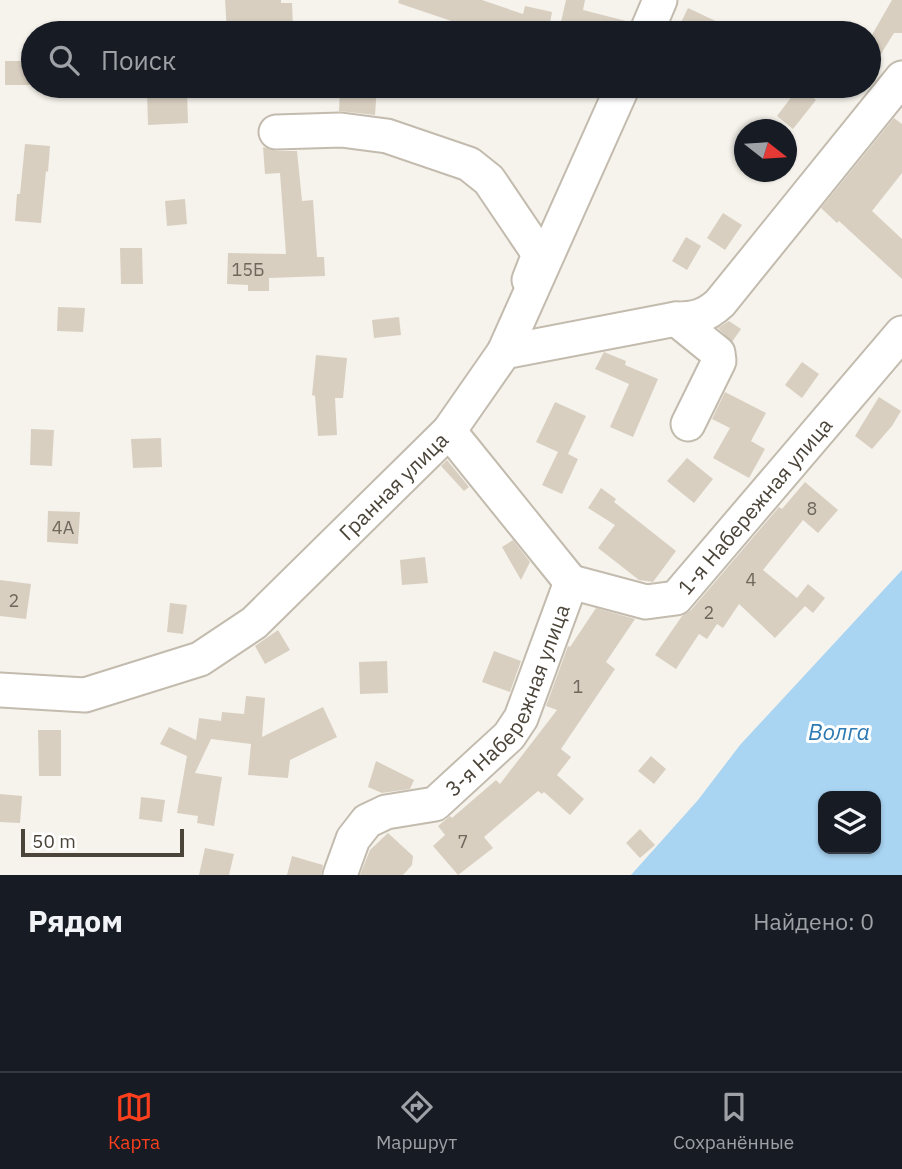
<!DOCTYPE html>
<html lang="ru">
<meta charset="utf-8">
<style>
body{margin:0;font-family:"IBM Plex Sans",sans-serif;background:#20242c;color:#f1f3f6}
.controls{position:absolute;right:21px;bottom:21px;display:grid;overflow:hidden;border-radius:14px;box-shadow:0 2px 5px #0004}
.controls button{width:63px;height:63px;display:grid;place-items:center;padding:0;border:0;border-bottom:2px solid #363941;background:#171b24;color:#f1f3f6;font:35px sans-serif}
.compass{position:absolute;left:734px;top:119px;width:63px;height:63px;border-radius:50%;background:#171b24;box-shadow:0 2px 5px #0004;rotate:107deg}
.scale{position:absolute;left:21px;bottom:18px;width:163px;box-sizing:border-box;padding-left:7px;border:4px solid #4b4439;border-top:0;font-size:19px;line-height:24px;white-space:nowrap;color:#4b4439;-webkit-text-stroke:5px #fff;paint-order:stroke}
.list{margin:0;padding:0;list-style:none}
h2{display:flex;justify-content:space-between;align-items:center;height:91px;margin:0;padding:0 28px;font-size:30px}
h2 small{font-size:23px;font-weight:400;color:#9ea1a6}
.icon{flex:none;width:38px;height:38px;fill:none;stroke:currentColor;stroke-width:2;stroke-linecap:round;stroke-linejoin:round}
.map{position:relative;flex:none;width:902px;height:875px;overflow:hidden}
.search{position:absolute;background:#171b24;box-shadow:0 2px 5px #0004;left:21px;right:21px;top:21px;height:77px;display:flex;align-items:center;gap:18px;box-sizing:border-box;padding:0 24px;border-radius:38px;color:#9ea1a6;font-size:26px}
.sheet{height:196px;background:#171b24}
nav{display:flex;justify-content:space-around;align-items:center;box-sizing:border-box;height:98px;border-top:2px solid #363941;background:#171b24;font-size:19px;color:#9ea1a6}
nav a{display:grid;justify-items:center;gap:4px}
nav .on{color:#fc3f1d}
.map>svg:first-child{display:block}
.water{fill:#a9d4f2;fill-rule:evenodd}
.building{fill:#d8cfc1}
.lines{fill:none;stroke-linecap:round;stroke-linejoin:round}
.minor-casing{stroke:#c2bbae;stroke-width:37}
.minor{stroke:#fff;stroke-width:33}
.labels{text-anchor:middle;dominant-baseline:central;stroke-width:6;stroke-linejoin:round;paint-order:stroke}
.number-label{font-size:18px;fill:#6e675b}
.street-label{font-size:21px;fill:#4b4439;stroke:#fff}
.water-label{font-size:23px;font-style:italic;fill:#2e7ab2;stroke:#fff}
</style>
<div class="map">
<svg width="902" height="875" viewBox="0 0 902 875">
<rect width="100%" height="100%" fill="#f6f3ec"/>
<!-- water -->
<path class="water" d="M902,570V875H631L698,800L740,745ZM823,796H876V849H823Z"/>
<!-- building -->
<g class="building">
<path d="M225,0H281V3H292L293,28L227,32Z"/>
<path d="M399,0H482L523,14L525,6L552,12L550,23L560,27L559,33H534L493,24L489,33H487L398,3Z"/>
<path d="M566,0H585L583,10L630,22L627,33H605L561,22Z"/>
<path d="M892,0H902V33H894L869,73V40Z"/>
<path d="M688,8L741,33H676Z"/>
<rect x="5" y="61" width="28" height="24"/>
<path d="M340,86H377L375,115L339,111Z"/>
<path d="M799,87L816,100L793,129L777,116Z"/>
<path d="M187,91L188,123L148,125L147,93Z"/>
<path d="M894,118L902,124V173L872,211L902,239V279L839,221L837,223L821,208Z"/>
<path d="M25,144L50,146L48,172L46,171L41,223L15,221L17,194H20Z"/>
<path d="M263,147L277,151H297L302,201L313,200L317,257H324L325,276L269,278V291H248V285L227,284L228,253L286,254L280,173L265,174Z"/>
<path d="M185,199L187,224L167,226L165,201Z"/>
<path d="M723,213L742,225L725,250L707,238Z"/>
<path d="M686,237L701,246L687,270L672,261Z"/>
<path d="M120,248H142L143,284H121Z"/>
<path d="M58,307L85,308L83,332L57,331Z"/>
<path d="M399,317L401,335L374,338L372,320Z"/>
<path d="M729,321L741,329L732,342L718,328Z"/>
<path d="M604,352L626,361L625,365L658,379L633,437L610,427L629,384L595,369Z"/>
<path d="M316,355L347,358L343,398H335L337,435L318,436L315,396L312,395Z"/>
<path d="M802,362L819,374L802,398L785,385Z"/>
<path d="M725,392L766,413L751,441L765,449L749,478L713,458L730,428L712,419Z"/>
<path d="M879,397L901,411L892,426L872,449L855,436Z"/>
<path d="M555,402L586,416L568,454L578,459L562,494L542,485L558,452L536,442Z"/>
<path d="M31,429L54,430L52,466L30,465Z"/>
<path d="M161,438L162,467L133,468L131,439Z"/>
<path d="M687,458L713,479L694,503L667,481Z"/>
<path d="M447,460L469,487L464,491L441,466Z"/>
<path d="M805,482L838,510L818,533L803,520L763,570L797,598L808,584L825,598L813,613L805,606L775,638L739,604L723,628L717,624L707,639L699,634L676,669L655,655L682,616L691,610L779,507L782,509Z"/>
<path d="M601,488L616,499L614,502L676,551L653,582L639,580L598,548L615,525L588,508Z"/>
<path d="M48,511L80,512L78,544L47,542Z"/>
<path d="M513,540L530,562L521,580L502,547Z"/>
<path d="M425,557L428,583L402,585L400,560Z"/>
<path d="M0,580L31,584L26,619L0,616Z"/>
<path d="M170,603L187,605L183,634L167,632Z"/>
<path d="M596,608L635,619L606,662L615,669L561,749L571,757L557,775L584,799L570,815L544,792L542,794L538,791L484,837L493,848L458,875L433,846L445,835L438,826L450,816L452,818L496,780L500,784L557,710L546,706L568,646L570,647Z"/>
<path d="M278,630L290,650L265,664L255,646Z"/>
<path d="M494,651L521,661L510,692L482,682Z"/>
<path d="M387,661L388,693L360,694L359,662Z"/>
<path d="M246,696L265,698L262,737L323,707L337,737L290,760L288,778L248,775L251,744L211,739L195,773L222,777L214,826L197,823L198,816L177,813L187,756L160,744L169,727L196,740L199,718L221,721L222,712L244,714Z"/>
<path d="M38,730H61V776H39Z"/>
<path d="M651,756L666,769L654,784L638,771Z"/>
<path d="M376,761L414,780L410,789L382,793L368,787Z"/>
<path d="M0,794L22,796L20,823L0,822Z"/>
<path d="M141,797L165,800L162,822L139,819Z"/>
<path d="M640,829L655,845L640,858L626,843Z"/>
<path d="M388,833L413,856L412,865L403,875H360L370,850Z"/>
<path d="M205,848L234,854L229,875H199Z"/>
<path d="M292,856L323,865L321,875H287Z"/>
</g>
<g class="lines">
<defs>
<g id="minor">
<path d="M646,33L660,0"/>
<path d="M276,132L341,130L387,136L469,164L489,180L539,254L529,280"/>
<path d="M676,319L718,353L719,361L688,424"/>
<path d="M504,352L676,319C695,319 706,316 720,303L902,78"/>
<path d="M449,431L571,582"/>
<path id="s1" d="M571,582L646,602L676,598L902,333"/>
<path id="s2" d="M0,690L85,695L200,659L254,623L449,431L504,352L623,86"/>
<path id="s3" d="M340,875L353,839L367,821L386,812L435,804L509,736L521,718L571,582"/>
</g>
</defs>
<!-- minor casing -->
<use href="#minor" class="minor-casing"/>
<!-- minor -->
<use href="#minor" class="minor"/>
</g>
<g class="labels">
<!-- number labels -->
<g class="number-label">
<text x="248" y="269">15Б</text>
<text x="812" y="508">8</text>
<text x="63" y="527">4А</text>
<text x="751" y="579">4</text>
<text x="14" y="600">2</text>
<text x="709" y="612">2</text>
<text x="578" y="686">1</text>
<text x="463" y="841">7</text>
</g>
<!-- street labels -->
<g class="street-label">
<text stroke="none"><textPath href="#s2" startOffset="466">Гранная улица</textPath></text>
<text stroke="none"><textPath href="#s1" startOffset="229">1-я Набережная улица</textPath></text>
<text stroke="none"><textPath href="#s3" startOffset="262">3-я Набережная улица</textPath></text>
</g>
<!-- water labels -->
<g class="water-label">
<text x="839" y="731">Волга</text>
</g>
</g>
</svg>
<div class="controls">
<button><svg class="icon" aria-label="layers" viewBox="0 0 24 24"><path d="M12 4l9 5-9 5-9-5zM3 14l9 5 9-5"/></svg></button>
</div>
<svg class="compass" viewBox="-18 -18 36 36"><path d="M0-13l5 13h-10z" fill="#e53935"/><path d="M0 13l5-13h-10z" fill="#9ea1a6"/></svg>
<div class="scale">50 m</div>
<div class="search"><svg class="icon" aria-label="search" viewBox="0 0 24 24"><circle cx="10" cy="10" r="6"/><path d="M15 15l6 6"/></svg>Поиск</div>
</div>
<section class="sheet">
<h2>Рядом<small>Найдено: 0</small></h2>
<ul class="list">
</ul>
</section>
<nav>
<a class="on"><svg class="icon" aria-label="map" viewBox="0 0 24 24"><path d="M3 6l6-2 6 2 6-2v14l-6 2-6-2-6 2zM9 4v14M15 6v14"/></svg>Карта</a>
<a><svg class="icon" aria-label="directions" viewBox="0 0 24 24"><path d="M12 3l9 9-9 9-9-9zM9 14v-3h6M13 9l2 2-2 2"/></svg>Маршрут</a>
<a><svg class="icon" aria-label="saved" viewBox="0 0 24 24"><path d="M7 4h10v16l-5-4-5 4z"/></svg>Сохранённые</a>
</nav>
